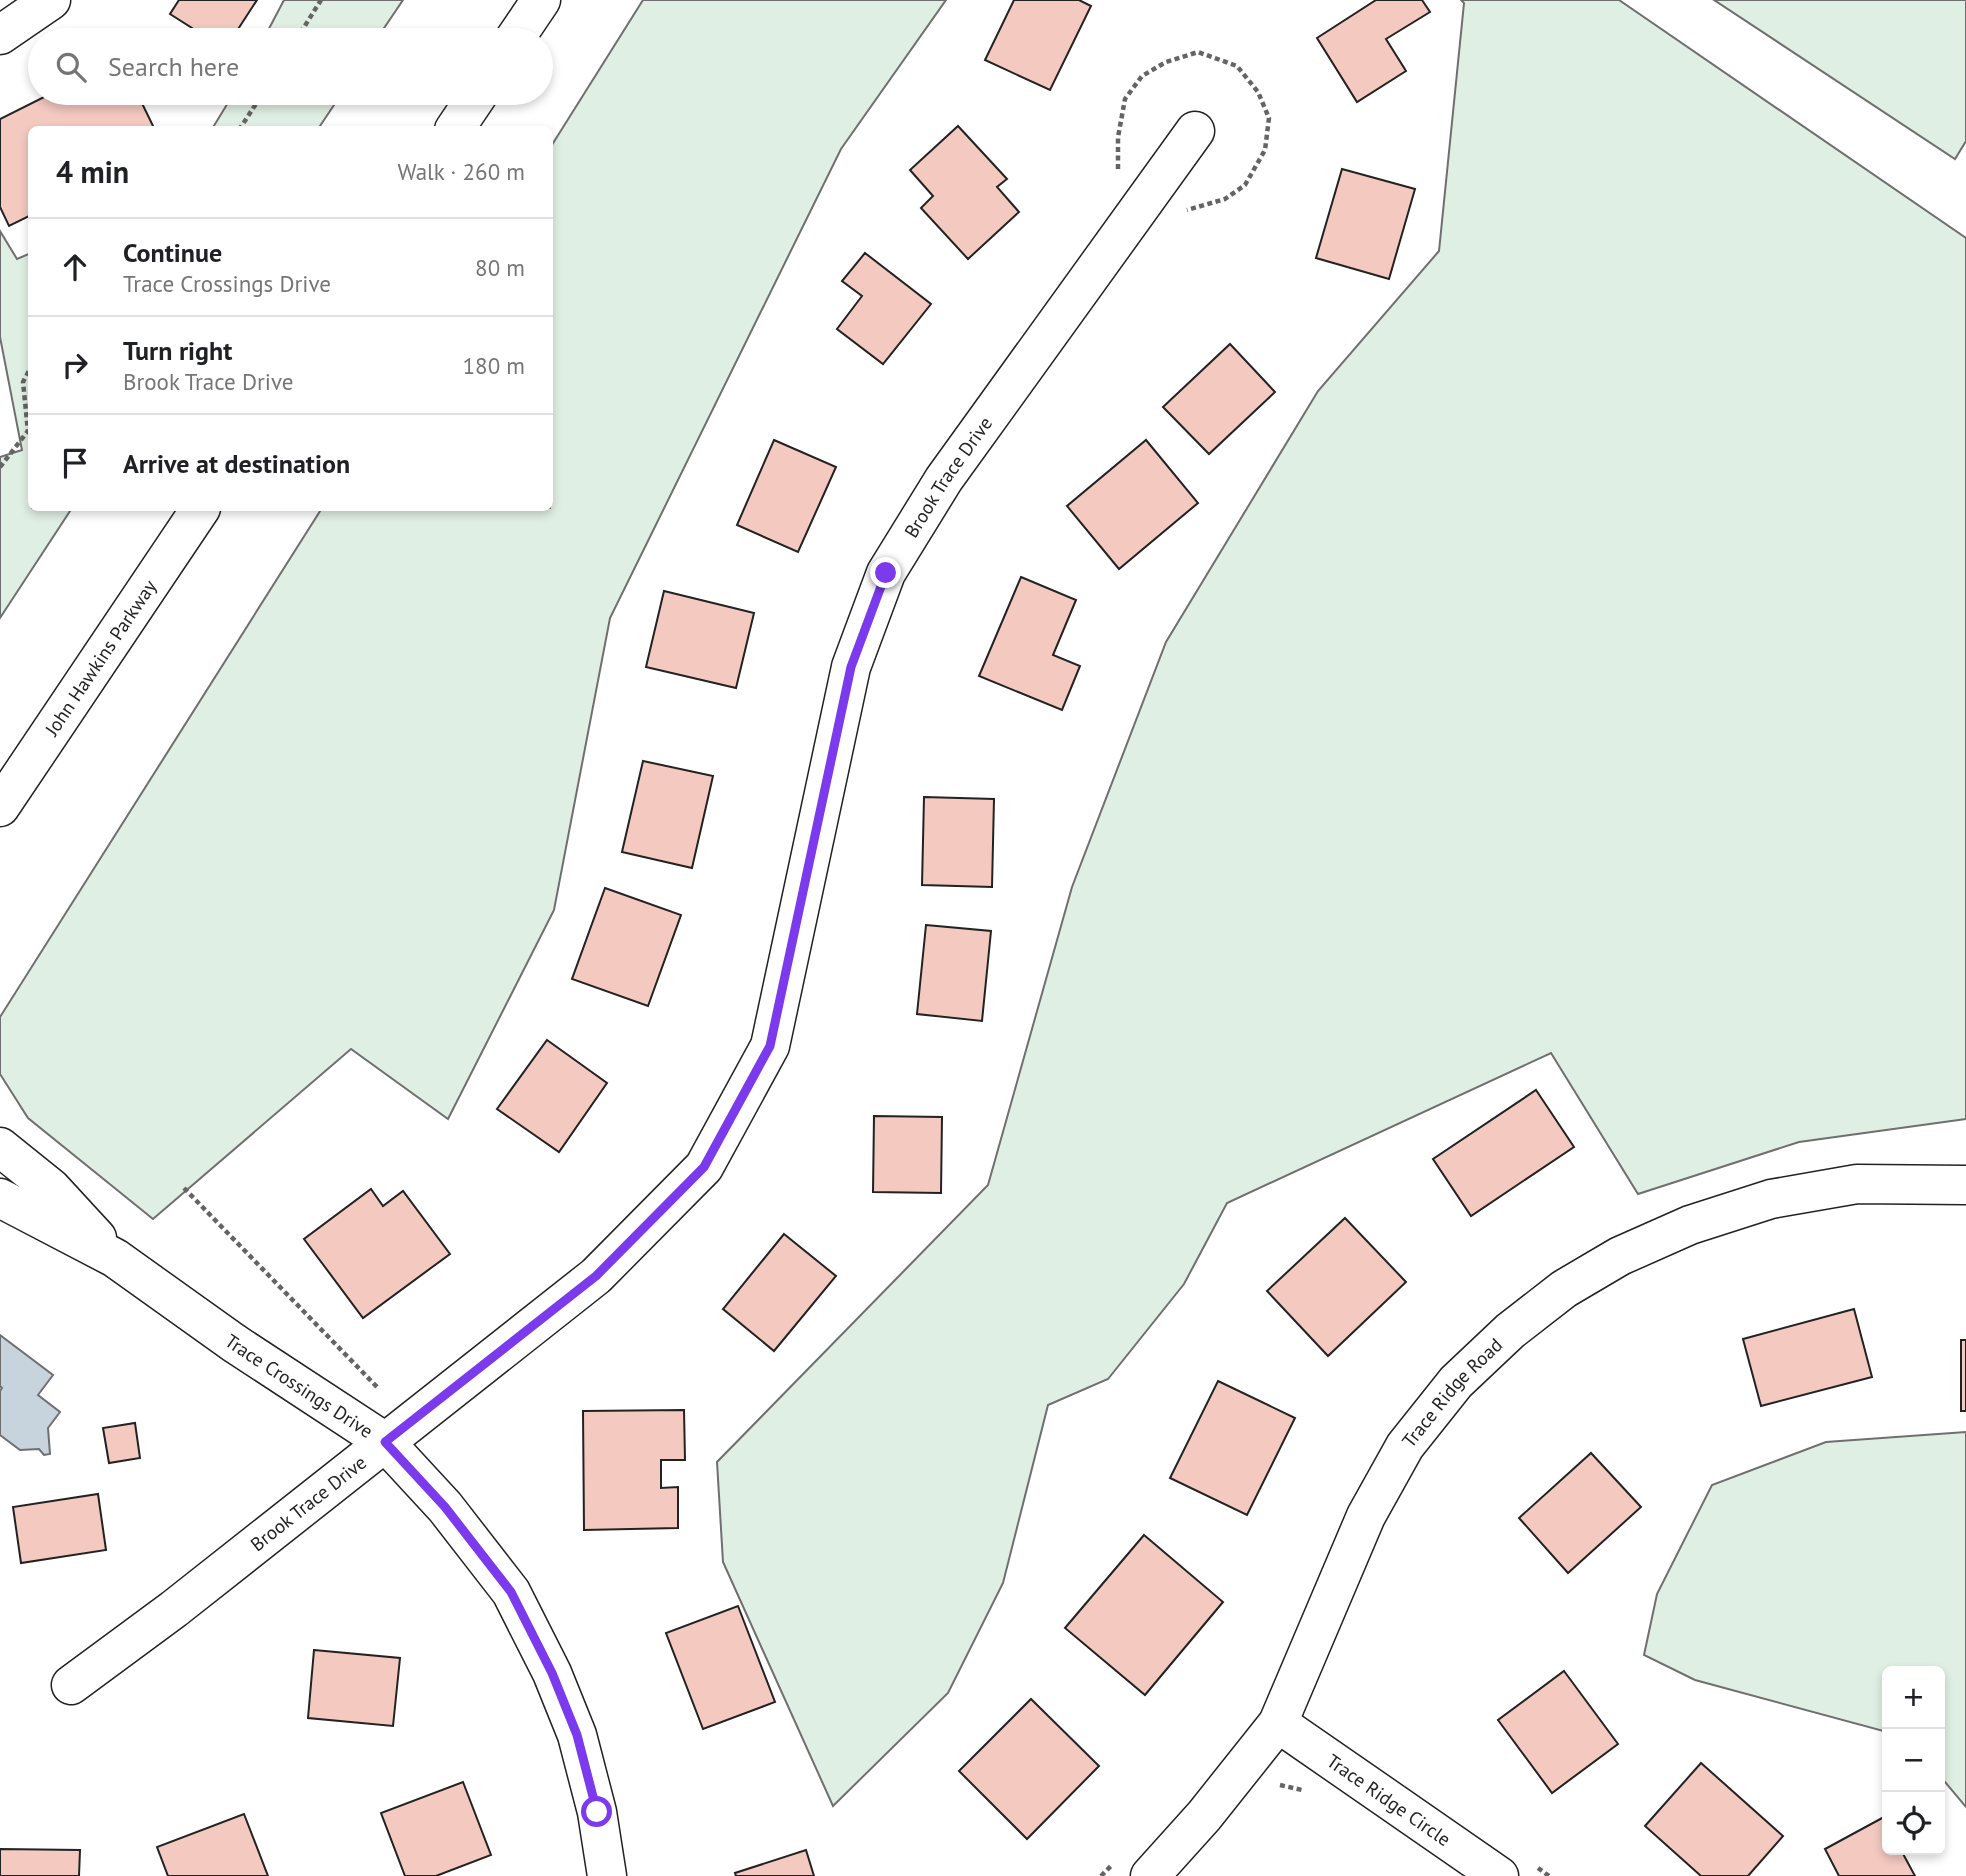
<!DOCTYPE html>
<meta charset="utf-8">
<style>
body{margin:0;font-family:"PT Sans",sans-serif;background:#f6f6f6;color:#202124}
.controls{position:absolute;right:21px;bottom:21px;display:grid;overflow:hidden;border-radius:10px;box-shadow:0 4px 10px #0003}
.controls button{width:63px;height:63px;display:grid;place-items:center;padding:0;border:0;border-bottom:2px solid #e0e0e0;background:#fff;color:#202124;font:35px sans-serif}
.stop{position:absolute;width:21px;height:21px;margin:-16px;border:5px solid #7c3aed;border-radius:50%;background:#fff}
.stop.end{background:#7c3aed;border-color:#fff;box-shadow:0 2px 7px #0008}
.list{margin:0;padding:0;list-style:none}
h2{display:flex;justify-content:space-between;align-items:center;height:91px;margin:0;padding:0 28px;font-size:30px}
h2 small{font-size:23px;font-weight:400;color:#757577}
.list li{display:grid;grid-template-columns:46px 1fr auto;gap:21px;align-items:center;box-sizing:border-box;height:98px;padding:0 28px;border-top:2px solid #e0e0e0}
.list b{display:block;font-size:26px;white-space:nowrap}
.list p{margin:0;font-size:23px;white-space:nowrap;color:#757577}
.list em{font-size:23px;font-style:normal;color:#757577}
.icon{flex:none;width:38px;height:38px;fill:none;stroke:currentColor;stroke-width:2;stroke-linecap:round;stroke-linejoin:round}
.map{position:relative;flex:none;width:1966px;height:1876px;overflow:hidden}
.search{position:absolute;background:#fff;box-shadow:0 4px 10px #0003;left:28px;top:28px;width:525px;height:77px;display:flex;align-items:center;gap:18px;box-sizing:border-box;padding:0 24px;border-radius:38px;color:#757577;font-size:26px}
.panel{position:absolute;background:#fff;box-shadow:0 4px 10px #0003;left:28px;top:126px;width:525px;height:385px;border-radius:10px}
.map>svg:first-child{display:block}
.green{fill:#e0efe3;stroke:#6f6f6f;stroke-width:2}
.water{fill:#c7d3dd;stroke:#6f6f6f;stroke-width:2}
.building{fill:#f3c9c0;stroke:#222;stroke-width:2}
.lines{fill:none;stroke-linecap:round;stroke-linejoin:round}
.minor-casing{stroke:#222;stroke-width:41}
.major-casing{stroke:#222;stroke-width:41}
.path{stroke:#646464;stroke-width:4.5;stroke-dasharray:5 3.5;stroke-linecap:butt}
.minor{stroke:#fff;stroke-width:38}
.major{stroke:#fff;stroke-width:38}
.route{stroke:#7c3aed;stroke-width:9}
.labels{text-anchor:middle;dominant-baseline:central;stroke-width:5;stroke-linejoin:round;paint-order:stroke}
.street-label{font-size:19px;fill:#222;stroke:#fff}
</style>
<div class="map">
<svg width="1966" height="1876" viewBox="0 0 1966 1876">
<rect width="100%" height="100%" fill="#fff"/>
<!-- green -->
<g class="green">
<path d="M284,0H403L376,40H263Z"/>
<path d="M643,0H946L841,149L610,618L554,910L448,1119L351,1049L153,1219L28,1118L0,1074V1017L322,508H550V148Z"/>
<path d="M1461,0H1619L1966,238V1119L1799,1142L1638,1194L1551,1053L1227,1203L1184,1284L1108,1379L1048,1405L1003,1583L948,1693L833,1806L723,1562L717,1462L988,1185L1072,887L1166,642L1318,391L1439,251L1464,3Z"/>
<path d="M1714,0H1966V141L1955,159Z"/>
<path d="M234,93H342L318,129H212Z"/>
<path d="M0,231L17,259L31,253L32,508H72L0,618V457L22,450L0,337Z"/>
<path d="M1966,1432V1807L1940,1776V1671H1887V1732L1695,1680L1644,1655L1657,1594L1712,1485L1826,1442Z"/>
</g>
<!-- water -->
<path class="water" d="M0,1335L53,1375L38,1395L60,1412L48,1428L50,1454L44,1455L39,1449L20,1450L0,1435V1391L2,1388L0,1386Z"/>
<!-- building -->
<g class="building">
<path d="M179,0H257L231,40H211L170,14Z"/>
<path d="M1014,0H1079L1091,6L1050,90L985,60Z"/>
<path d="M1422,0L1430,12L1386,39L1406,71L1357,102L1317,38L1376,0Z"/>
<path d="M52,93H137L155,130H32V221L29,216L9,226L0,207V119Z"/>
<path d="M958,126L1007,179L997,187L1019,212L968,259L921,208L933,196L910,170Z"/>
<path d="M1342,169L1415,189L1389,279L1316,258Z"/>
<path d="M865,253L931,304L883,364L837,329L862,296L842,281Z"/>
<path d="M1230,344L1275,392L1209,454L1163,407Z"/>
<path d="M774,440L836,467L798,552L737,525Z"/>
<path d="M1146,440L1198,503L1119,569L1067,506Z"/>
<path d="M1021,577L1076,600L1053,655L1080,666L1062,710L979,676Z"/>
<path d="M664,591L754,613L736,688L646,667Z"/>
<path d="M643,761L713,776L692,868L622,852Z"/>
<path d="M924,797L994,799L992,887L922,885Z"/>
<path d="M605,888L681,915L648,1006L572,979Z"/>
<path d="M926,925L991,931L982,1021L917,1014Z"/>
<path d="M547,1040L607,1083L559,1152L497,1109Z"/>
<path d="M1536,1090L1574,1147L1471,1216L1433,1159Z"/>
<path d="M874,1116L942,1117L941,1193L873,1192Z"/>
<path d="M371,1189L383,1206L403,1191L450,1254L363,1318L304,1239Z"/>
<path d="M1345,1218L1406,1282L1328,1356L1267,1291Z"/>
<path d="M784,1234L836,1276L774,1351L723,1309Z"/>
<path d="M1854,1309L1872,1377L1761,1406L1743,1339Z"/>
<rect x="1961" y="1340" width="5" height="71"/>
<path d="M1218,1381L1295,1418L1247,1515L1170,1478Z"/>
<path d="M684,1410L685,1460H661V1488L678,1487V1528L584,1530L583,1411Z"/>
<path d="M135,1423L140,1458L109,1463L103,1428Z"/>
<path d="M1591,1453L1641,1507L1568,1573L1519,1518Z"/>
<path d="M98,1494L106,1550L21,1563L13,1507Z"/>
<path d="M1144,1535L1223,1602L1145,1695L1065,1628Z"/>
<path d="M738,1606L775,1702L703,1729L666,1633Z"/>
<path d="M314,1650L400,1658L393,1726L308,1718Z"/>
<path d="M1564,1671L1618,1744L1552,1793L1498,1720Z"/>
<path d="M1031,1699L1099,1766L1027,1839L959,1771Z"/>
<path d="M1701,1763L1783,1836L1748,1876H1701L1645,1826Z"/>
<path d="M463,1782L491,1855L436,1876H405L381,1813Z"/>
<path d="M244,1814L268,1876H168L157,1847Z"/>
<path d="M1884,1817L1887,1824V1850H1901L1915,1876H1839L1825,1849Z"/>
<path d="M0,1849L80,1850L79,1876H0Z"/>
<path d="M806,1850L814,1876H736L735,1873Z"/>
</g>
<g class="lines">
<defs>
<g id="minor">
<path d="M0,35L51,0"/>
<path d="M0,1147L51,1188L97,1238"/>
<path id="s1" d="M0,1198L115,1258L234,1343L385,1442L445,1507L511,1592L552,1673L577,1735L597,1812L607,1876"/>
<path id="s2" d="M71,1685L174,1609L596,1276L704,1167L770,1046L851,667L886,573L944,479L1195,131"/>
<path id="s3" d="M1278,1723L1499,1876"/>
<path id="s4" d="M1150,1876L1204,1816L1278,1723L1366,1516L1405,1446L1456,1382L1510,1331L1564,1289L1620,1256L1690,1225L1771,1199L1857,1184L1966,1185"/>
</g>
<g id="major">
<path d="M514,40L541,0"/>
<path d="M454,130L479,93"/>
<path id="s5" d="M0,807L201,508"/>
</g>
</defs>
<!-- minor casing -->
<use href="#minor" class="minor-casing"/>
<!-- major casing -->
<use href="#major" class="major-casing"/>
<!-- path -->
<g class="path">
<path d="M296,40L321,0"/>
<path d="M239,130L263,93"/>
<path d="M1118,169V137L1125,99L1142,76L1166,62L1198,52L1237,66L1258,92L1269,118L1265,150L1245,185L1225,199L1187,210"/>
<path d="M0,467L28,431L23,382L32,365"/>
<path d="M184,1188L378,1388"/>
<path d="M1280,1785L1302,1790"/>
<path d="M1538,1868L1549,1876"/>
<path d="M1101,1876L1113,1864"/>
</g>
<!-- minor -->
<use href="#minor" class="minor"/>
<!-- major -->
<use href="#major" class="major"/>
</g>
<g class="lines">
<!-- route -->
<path class="route" d="M597,1812L577,1735L552,1673L511,1592L445,1507L385,1442L596,1276L704,1167L770,1046L851,667L886,573"/>
</g>
<g class="labels">
<!-- street labels -->
<g class="street-label">
<text stroke="none"><textPath href="#s2" startOffset="1559">Brook Trace Drive</textPath></text>
<text stroke="none"><textPath href="#s5" startOffset="180">John Hawkins Parkway</textPath></text>
<text stroke="none"><textPath href="#s1" startOffset="354">Trace Crossings Drive</textPath></text>
<text stroke="none"><textPath href="#s4" startOffset="576">Trace Ridge Road</textPath></text>
<text stroke="none"><textPath href="#s2" startOffset="299">Brook Trace Drive</textPath></text>
<text stroke="none"><textPath href="#s3" startOffset="135">Trace Ridge Circle</textPath></text>
</g>
</g>
</svg>
<div class="controls">
<button>+</button>
<button>−</button>
<button><svg class="icon" aria-label="locate" viewBox="0 0 24 24"><circle cx="12" cy="12" r="6"/><path d="M12 2v4M12 18v4M2 12h4M18 12h4"/></svg></button>
</div>
<div class="stop" style="left:597px;top:1812px"></div>
<div class="stop end" style="left:886px;top:573px"></div>
<div class="search"><svg class="icon" aria-label="search" viewBox="0 0 24 24"><circle cx="10" cy="10" r="6"/><path d="M15 15l6 6"/></svg>Search here</div>
<section class="panel">
<h2>4 min<small>Walk · 260 m</small></h2>
<ul class="list">
<li><svg class="icon" aria-label="ahead" viewBox="0 0 24 24"><path d="M12 20V5M6 11l6-6 6 6"/></svg><div><b>Continue</b><p>Trace Crossings Drive</p></div><em>80 m</em></li>
<li><svg class="icon" aria-label="right" viewBox="0 0 24 24"><path d="M7 20v-9h11M14 6l5 5-5 5"/></svg><div><b>Turn right</b><p>Brook Trace Drive</p></div><em>180 m</em></li>
<li><svg class="icon" aria-label="arrive" viewBox="0 0 24 24"><path d="M6 21V4h12l-3 4 3 4H6"/></svg><div><b>Arrive at destination</b></div></li>
</ul>
</section>
</div>
